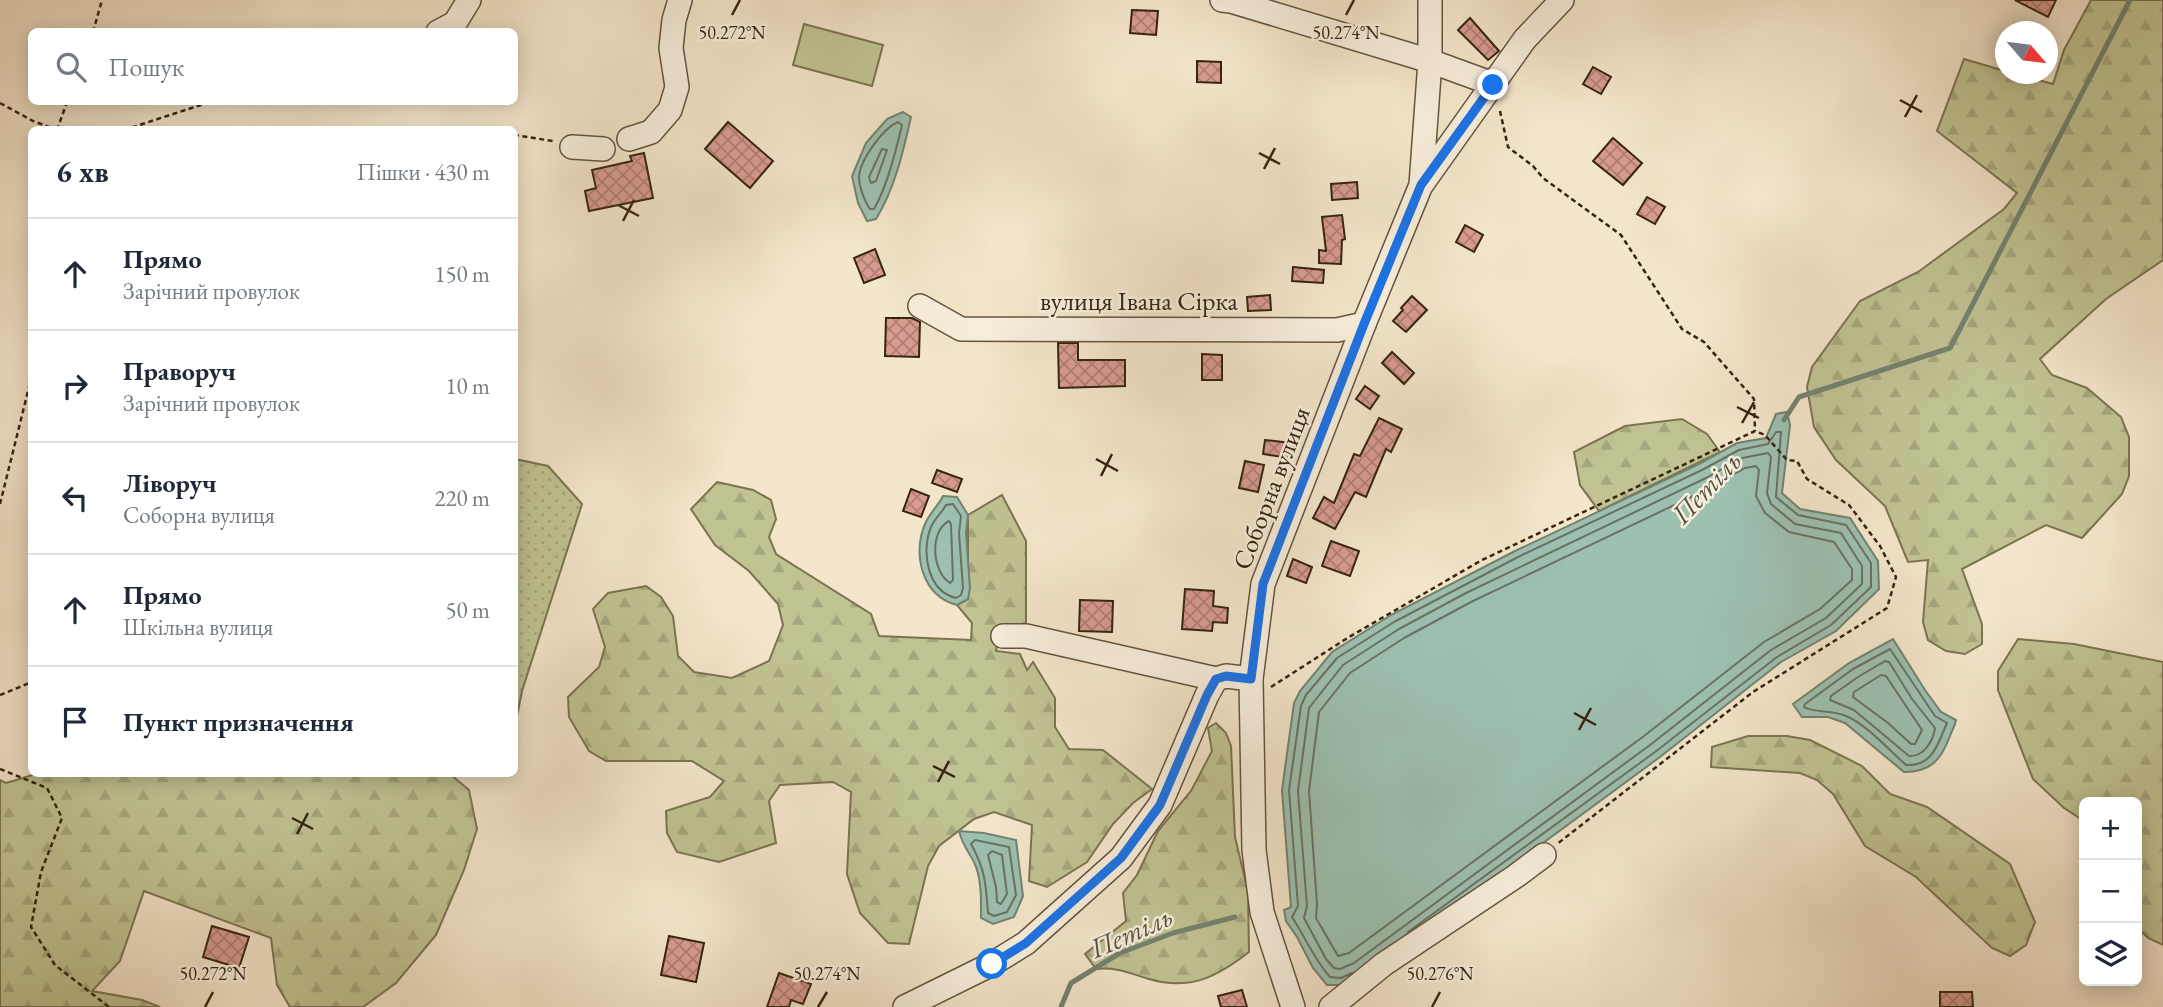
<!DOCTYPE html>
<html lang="uk">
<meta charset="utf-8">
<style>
body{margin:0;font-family:"EB Garamond",serif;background:#f2f2f3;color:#1f2937}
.controls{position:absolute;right:21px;bottom:21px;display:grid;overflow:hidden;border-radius:10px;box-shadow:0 4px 18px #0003}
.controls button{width:63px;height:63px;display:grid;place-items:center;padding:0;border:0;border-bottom:2px solid #e0e1e3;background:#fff;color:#1f2937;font:35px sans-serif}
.compass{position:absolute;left:1995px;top:21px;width:63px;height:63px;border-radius:50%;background:#fff;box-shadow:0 4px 18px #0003;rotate:118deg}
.stop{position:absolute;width:21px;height:21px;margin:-16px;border:5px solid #1a73e8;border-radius:50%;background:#fff}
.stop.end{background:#1a73e8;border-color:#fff;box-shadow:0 2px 7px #0008}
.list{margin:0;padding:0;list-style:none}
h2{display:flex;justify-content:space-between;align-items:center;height:91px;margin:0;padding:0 28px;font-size:30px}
h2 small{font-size:23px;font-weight:400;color:#747a83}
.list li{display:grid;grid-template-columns:46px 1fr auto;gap:21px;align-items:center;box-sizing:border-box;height:112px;padding:0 28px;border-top:2px solid #e0e1e3}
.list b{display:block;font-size:26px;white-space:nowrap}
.list p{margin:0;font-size:23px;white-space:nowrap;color:#747a83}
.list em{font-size:23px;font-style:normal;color:#747a83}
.icon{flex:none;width:38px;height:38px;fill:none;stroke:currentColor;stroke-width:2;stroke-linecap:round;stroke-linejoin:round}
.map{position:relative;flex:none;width:2163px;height:1007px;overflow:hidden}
.search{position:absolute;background:#fff;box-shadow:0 4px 18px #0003;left:28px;top:28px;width:490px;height:77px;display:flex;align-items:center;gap:18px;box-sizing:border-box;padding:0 24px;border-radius:10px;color:#747a83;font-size:26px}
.panel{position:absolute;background:#fff;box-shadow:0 4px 18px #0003;left:28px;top:126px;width:490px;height:651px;border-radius:10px}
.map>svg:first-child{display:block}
.grass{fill:url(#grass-dots);stroke:#7b7451;stroke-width:2}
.forest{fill:url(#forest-firs);stroke:#7b7451;stroke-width:2}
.green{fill:#c1c393;stroke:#7b7451;stroke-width:2}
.water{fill:#9dc0b1;stroke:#738270;stroke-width:2}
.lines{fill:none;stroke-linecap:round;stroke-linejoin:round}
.shore{stroke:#697260;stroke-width:2}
.stream{stroke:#738270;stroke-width:5}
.building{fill:url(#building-cross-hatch);stroke:#35240f;stroke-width:2}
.minor-casing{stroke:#65543e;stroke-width:26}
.path{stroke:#35240f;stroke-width:2.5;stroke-dasharray:5 3.5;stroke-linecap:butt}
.minor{stroke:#f8efdd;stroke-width:23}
.route{stroke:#1a73e8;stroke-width:9}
.ticks{fill:none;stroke:#35240f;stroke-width:2.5}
.labels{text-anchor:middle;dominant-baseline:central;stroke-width:5;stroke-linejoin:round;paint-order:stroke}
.street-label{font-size:26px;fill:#35240f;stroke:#f8efdd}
.water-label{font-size:28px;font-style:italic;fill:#545340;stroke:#f8efdd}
.ticks-label{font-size:18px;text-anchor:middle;fill:#35240f;stroke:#f8efdd;stroke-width:5;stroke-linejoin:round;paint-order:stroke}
</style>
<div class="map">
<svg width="2163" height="1007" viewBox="0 0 2163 1007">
<defs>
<pattern id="grass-dots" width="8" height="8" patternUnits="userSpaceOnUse" patternTransform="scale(1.75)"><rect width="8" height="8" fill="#c1c393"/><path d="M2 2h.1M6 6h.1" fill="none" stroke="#a6a77e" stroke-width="1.8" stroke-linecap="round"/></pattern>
<pattern id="forest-firs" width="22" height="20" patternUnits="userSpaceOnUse" patternTransform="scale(1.75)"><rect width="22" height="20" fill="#c1c393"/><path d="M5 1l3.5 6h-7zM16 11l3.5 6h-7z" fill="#a6a77e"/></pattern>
<pattern id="building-cross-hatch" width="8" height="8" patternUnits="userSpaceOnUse" patternTransform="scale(1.75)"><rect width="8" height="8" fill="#d89b91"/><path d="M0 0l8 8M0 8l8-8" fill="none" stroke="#b07e75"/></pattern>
</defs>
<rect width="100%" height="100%" fill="#f4e6cb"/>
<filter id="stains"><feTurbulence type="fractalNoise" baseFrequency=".00286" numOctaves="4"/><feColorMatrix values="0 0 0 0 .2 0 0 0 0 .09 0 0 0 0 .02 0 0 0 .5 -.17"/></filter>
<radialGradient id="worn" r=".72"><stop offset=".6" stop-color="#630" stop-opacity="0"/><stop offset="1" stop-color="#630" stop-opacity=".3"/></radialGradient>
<!-- grass -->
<path class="grass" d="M515,459L548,466L582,504L522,691L515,726Z"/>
<!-- forest -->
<g class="forest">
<path d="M2091,0H2163V260L2106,299L2040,359L2052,375L2087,388L2121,417L2129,437V476L2122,494L2082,538L2046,525L1962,569L1982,624V644L1965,654L1946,651L1928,640L1923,622L1928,560L1908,562L1885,506L1836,460L1814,427L1807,387L1812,367L1860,301L1918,272L2004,209L2017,193L1937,131L1964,59L2005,71L2006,74H2016L2053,84L2064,50Z"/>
<path d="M1682,419L1707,434L1720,452L1599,511L1580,485L1574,452L1625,426Z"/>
<path d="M717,482L753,490L771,500L776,519L769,537L776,554L871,614L879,636L971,640L972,623L957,605L968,599V515L1002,495L1026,541V623L1000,629L996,651L1020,654L1027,670L1033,662L1055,698V727L1069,749L1103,750L1152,789L1133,803L1113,824L1087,862L1047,887L1029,881L1032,825L994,812L974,819L939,846L928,866L909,944L888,943L860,913L847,874L851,792L833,782L780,785L769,801L776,843L719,862L677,852L667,833L666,811L710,797L724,781L692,761H606L589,751L569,717L568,697L599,667L605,647L593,609L608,593L646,586L661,597L673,616L678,656L694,672L732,678L769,661L783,625L778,604L749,571L715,545L691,509Z"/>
<path d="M2018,639L2074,644L2163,662V945L2148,938L2137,927V802H2084V821L2064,808L2033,779L1998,690V671Z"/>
<path d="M1216,723L1226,733L1231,746L1235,837L1248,892L1249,952C1217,977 1190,991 1149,979C1129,973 1117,967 1096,969L1085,954L1126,921L1123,893L1137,875L1158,831L1191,791L1212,751L1208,728Z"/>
<path d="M1748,736H1787L1810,740L1862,766L1890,794L1927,807L2010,864L2035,922L2026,945L2010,956L1992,948L1916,877L1865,846L1833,794L1817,780L1800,773L1711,767L1712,747Z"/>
<path d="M36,774H450L469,790L477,829L464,870L436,935L396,983L363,1007H290L277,985L271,938L144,891L120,961L92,991L142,1000L160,1007H0V780L6,783Z"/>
</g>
<!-- green -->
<path class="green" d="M804,24L883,45L872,86L793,65Z"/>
<!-- water -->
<g class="water">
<path d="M903,112L911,117C903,152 895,188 876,219L867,221L858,203L852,176L866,143L887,119Z"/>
<path d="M1787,412L1790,425L1782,493L1800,509L1850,518L1878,561L1879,589L1836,631L1781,662L1660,757L1516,863L1343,985H1327L1313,968L1297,937L1286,921L1284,910L1291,907L1282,790L1294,703L1300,691L1332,652L1391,615L1515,551L1699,464L1737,443L1766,438L1776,414Z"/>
<path d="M943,496L957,497L968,515L966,533L970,588L968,599L957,605C922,596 912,554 925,524C929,514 938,506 943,496Z"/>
<path d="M1893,639L1925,690L1941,712L1956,720C1955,726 1952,730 1950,736C1941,760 1931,772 1904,772L1845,723L1828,717H1802L1793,704L1849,663Z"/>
<path d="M959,831L984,833L1016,840L1023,896L1014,917L993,924L981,918C981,900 982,879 974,862C968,851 962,844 959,831Z"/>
</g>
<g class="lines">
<!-- shore -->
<g class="shore">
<path d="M898,122L902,125C896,150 887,187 874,209H870C865,202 859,187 859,177C860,160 883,128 898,122Z"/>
<path d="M882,149L887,150L876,181L871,183L869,177Z"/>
<path d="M1768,453L1771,457L1767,493L1771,504L1795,524L1841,533L1862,566V584L1826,618L1771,650L1650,745L1354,963L1340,969L1334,968L1326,959L1304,918L1307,906L1298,791L1309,708L1343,665L1399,629L1466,593L1706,478L1742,458Z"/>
<path d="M1756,466L1759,470L1756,496L1765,513L1789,532L1834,542L1852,569V580L1820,609L1764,642L1644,736L1349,953L1338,956L1316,918L1317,904L1309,791L1319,712L1350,673L1404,638L1471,602L1710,488L1745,468Z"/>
<path d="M953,504L961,516L959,533L963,588L961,595L956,598C927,591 921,551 931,527C934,519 942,513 946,505Z"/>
<path d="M949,521L951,524L953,580L950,583C932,572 929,531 949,521Z"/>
<path d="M1890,649L1935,716L1947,723C1938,743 1933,767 1906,765C1889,750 1866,724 1846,716C1833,710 1813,713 1804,707L1805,704L1853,669Z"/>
<path d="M1885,661L1889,662L1912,699L1935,728C1933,741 1924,757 1909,756L1854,710L1830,700L1831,696L1858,677Z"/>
<path d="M1881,675L1886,676L1922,730L1915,744H1911L1888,723L1853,697L1854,692Z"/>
<path d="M975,840L1009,847L1016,895L1007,912L994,916L988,913C986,884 985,869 971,844Z"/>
<path d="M992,851L1002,855L1007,894L1001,904L997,902L996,887L988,855Z"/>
<path d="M1352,973L1341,978L1330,977C1314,959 1305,937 1292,917L1298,906L1289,790L1301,706L1306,695L1337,658L1394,622L1518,557L1702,470L1739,450L1768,444L1776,432H1781L1776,497L1798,515L1846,525L1871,563V587L1831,625L1777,657L1655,752L1408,932"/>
</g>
<!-- stream -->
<g class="stream">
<path d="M1784,420L1799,397L1950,348L2130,0"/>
<path d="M1061,1007L1071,983L1120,953L1173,933L1235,917"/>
</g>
</g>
<!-- building -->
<g class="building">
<path d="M2015,0H2056L2048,17Z"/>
<path d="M1132,10L1158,11L1156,35L1130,33Z"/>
<path d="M1470,18L1499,51L1488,60L1458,30Z"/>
<path d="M1197,61L1221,62V83L1197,82Z"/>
<path d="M1593,67L1611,77L1601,94L1583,84Z"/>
<path d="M728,122L773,161L750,188L705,149Z"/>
<path d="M1613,138L1642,163L1623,185L1593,161Z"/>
<path d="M644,153L653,198L589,211L585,191L596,188L592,170L632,161L630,156Z"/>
<path d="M1357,182L1358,198L1332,200L1331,184Z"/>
<path d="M1647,197L1665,207L1655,224L1637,214Z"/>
<path d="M1342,215L1345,239L1342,240L1341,264L1319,263V250L1326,251L1322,217Z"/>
<path d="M1465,225L1483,235L1474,252L1456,242Z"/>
<path d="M875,249L885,275L864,283L854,258Z"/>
<path d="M1293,267L1324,270L1323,283L1292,281Z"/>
<path d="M1270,295L1271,310L1248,311L1247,297Z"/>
<path d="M1412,296L1427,310L1406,332L1393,321L1403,310L1401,308Z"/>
<path d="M886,318H912L920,322L919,357L885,356Z"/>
<path d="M1058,343H1078V360H1125V386L1059,388Z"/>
<path d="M1392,352L1414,373L1404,384L1382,363Z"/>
<path d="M1202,354L1222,355V380H1202Z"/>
<path d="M1365,386L1379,396L1370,409L1356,399Z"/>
<path d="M1379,418L1402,429L1391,452L1386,449L1366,497L1355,492L1335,529L1313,518L1324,497L1334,503L1354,454L1360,456Z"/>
<path d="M1265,440L1291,443L1289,458L1263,454Z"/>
<path d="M1245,461L1264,465L1258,492L1239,488Z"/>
<path d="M937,470L962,479L957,492L932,483Z"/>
<path d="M911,489L929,496L921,517L903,511Z"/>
<path d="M1331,541L1359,551L1350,576L1322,566Z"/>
<path d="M1293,559L1312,567L1306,583L1287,576Z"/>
<path d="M1185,589L1214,591L1213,606L1228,608L1227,623L1213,622L1212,631L1182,629Z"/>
<path d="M1080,600L1113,601L1112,632L1079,631Z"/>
<path d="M212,926L249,937L239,968L203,957Z"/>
<path d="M669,936L704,943L696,982L661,975Z"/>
<path d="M779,973L811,984L803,1004L791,1000L789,1007H767Z"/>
<path d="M1242,990L1247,1007H1221L1218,996Z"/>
<path d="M1940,992H1972L1973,1007H1940Z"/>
</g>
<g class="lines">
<defs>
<g id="minor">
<path d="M1222,0L1231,1L1430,61L1493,84"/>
<path d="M438,32L455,23L469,0"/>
<path d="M629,139L651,132L670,110L677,87L671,48L674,20L680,0"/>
<path d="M572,147L603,149"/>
<path d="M1422,184L1525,39L1562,0"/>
<path d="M920,306L961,329L1337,330L1364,324"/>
<path d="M1003,636H1026L1216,679"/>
<path d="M905,1007L992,964L1026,943L1121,858L1160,805L1207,695L1216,679L1226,676L1251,679"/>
<path d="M1293,1007L1262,912L1254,850L1251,679L1263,584L1364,324L1421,185L1430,61V0"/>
<path d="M1331,1007L1384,964L1516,876L1544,855"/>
</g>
</defs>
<!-- minor casing -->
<use href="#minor" class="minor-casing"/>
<!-- path -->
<g class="path">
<path d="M93,32L102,0"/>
<path d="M0,103L33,121L57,130"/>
<path d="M1500,111L1508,147L1533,166L1543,178L1621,235L1682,329L1704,342L1754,399L1755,431"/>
<path d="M57,130L67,102"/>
<path d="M124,130L210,102"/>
<path d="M514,135L553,141"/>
<path d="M0,504L32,375"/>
<path d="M1271,687L1349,637L1482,560L1755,431L1765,435L1787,460L1797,461L1807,479L1849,505L1880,546L1896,577L1887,608L1753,692L1557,844"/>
<path d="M0,695L32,682"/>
<path d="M0,769L47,788L62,818L41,872L31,927L55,965L109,1007"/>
</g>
<!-- minor -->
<use href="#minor" class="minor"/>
</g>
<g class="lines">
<!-- route -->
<path class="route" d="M992,964L1026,943L1121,858L1160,805L1207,695L1216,679L1226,676L1251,679L1263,584L1364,324L1421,185L1493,85"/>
</g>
<!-- ticks -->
<path class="ticks" d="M732,15L740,0M1346,15L1354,0M1900,100L1922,112M1905,117L1917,95M1259,153L1280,164M1264,169L1275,148M618,205L639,216M623,221L634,200M1737,407L1759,418M1742,423L1754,402M1096,459L1118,471M1101,476L1112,454M1574,713L1596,725M1579,730L1591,708M933,766L955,777M938,782L949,761M292,818L313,829M297,834L308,813M205,1007L213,992M818,1007L827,992M1432,1007L1440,992"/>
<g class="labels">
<!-- street labels -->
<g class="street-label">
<text x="1139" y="301">вулиця Івана Сірка</text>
<text transform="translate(1271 488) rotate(-69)">Соборна вулиця</text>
</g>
<!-- water labels -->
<g class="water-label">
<text transform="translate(1706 487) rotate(-47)">Петіль</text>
<text transform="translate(1131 932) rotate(-24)">Петіль</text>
</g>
</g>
<g class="ticks-label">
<text x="732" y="39">50.272°N</text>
<text x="1346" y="39">50.274°N</text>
<text x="213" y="980">50.272°N</text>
<text x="827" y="980">50.274°N</text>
<text x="1440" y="980">50.276°N</text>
</g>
<rect width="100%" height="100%" filter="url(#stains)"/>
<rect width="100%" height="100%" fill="url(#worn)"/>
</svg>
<div class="controls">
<button>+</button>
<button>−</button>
<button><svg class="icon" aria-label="layers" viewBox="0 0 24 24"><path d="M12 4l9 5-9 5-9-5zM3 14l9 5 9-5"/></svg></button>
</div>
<svg class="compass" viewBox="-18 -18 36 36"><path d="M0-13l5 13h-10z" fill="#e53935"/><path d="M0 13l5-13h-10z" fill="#747a83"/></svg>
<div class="stop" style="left:992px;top:964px"></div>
<div class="stop end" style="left:1493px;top:85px"></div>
<div class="search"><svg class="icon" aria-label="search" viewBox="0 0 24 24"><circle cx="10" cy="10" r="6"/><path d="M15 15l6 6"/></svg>Пошук</div>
<section class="panel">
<h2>6 хв<small>Пішки · 430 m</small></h2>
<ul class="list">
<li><svg class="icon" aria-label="ahead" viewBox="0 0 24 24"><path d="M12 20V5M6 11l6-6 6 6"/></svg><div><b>Прямо</b><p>Зарічний провулок</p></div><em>150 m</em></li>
<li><svg class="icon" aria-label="right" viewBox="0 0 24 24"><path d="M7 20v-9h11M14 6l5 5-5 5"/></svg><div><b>Праворуч</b><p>Зарічний провулок</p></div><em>10 m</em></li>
<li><svg class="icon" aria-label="left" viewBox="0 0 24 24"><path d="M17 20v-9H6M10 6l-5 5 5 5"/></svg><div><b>Ліворуч</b><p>Соборна вулиця</p></div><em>220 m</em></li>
<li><svg class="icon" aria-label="ahead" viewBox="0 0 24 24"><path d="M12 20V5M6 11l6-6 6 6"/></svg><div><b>Прямо</b><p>Шкільна вулиця</p></div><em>50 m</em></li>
<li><svg class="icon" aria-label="arrive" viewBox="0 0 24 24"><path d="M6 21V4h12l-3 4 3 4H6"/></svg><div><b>Пункт призначення</b></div></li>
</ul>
</section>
</div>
